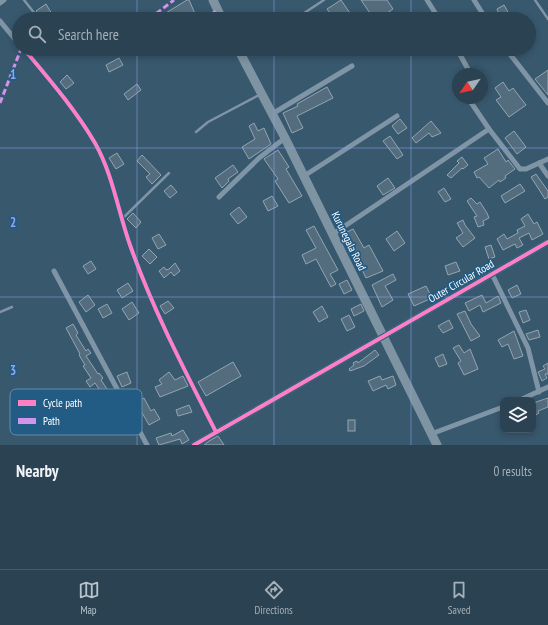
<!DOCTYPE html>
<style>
body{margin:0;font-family:"PT Sans Narrow",sans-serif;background:#324959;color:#f1f3f6}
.controls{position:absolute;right:12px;bottom:12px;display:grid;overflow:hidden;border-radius:8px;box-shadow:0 2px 6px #0003}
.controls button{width:36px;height:36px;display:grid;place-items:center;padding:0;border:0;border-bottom:1px solid #465b69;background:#2a4252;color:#f1f3f6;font:20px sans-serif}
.compass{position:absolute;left:452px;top:68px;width:36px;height:36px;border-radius:50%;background:#2a4252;box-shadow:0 2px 6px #0003;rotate:236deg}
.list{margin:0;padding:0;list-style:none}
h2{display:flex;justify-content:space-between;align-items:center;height:52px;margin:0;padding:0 16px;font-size:17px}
h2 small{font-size:13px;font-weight:400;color:#a5b0b8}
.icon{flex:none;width:22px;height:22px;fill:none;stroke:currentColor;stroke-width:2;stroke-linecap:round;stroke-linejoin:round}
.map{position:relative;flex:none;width:548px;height:445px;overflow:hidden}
.search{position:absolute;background:#2a4252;box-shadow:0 2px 6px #0003;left:12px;right:12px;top:12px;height:44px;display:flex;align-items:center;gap:10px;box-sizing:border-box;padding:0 14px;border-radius:22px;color:#a5b0b8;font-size:15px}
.sheet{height:124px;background:#2a4252}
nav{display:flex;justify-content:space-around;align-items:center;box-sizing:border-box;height:56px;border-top:1px solid #465b69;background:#2a4252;font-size:11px;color:#a5b0b8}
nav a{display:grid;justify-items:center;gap:2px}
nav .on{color:#b9c5cc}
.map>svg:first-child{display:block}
.building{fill:#546d7e;stroke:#92a5b2}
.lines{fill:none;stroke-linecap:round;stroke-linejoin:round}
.service{stroke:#7f94a4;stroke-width:2.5}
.minor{stroke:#7f94a4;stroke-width:5}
.tertiary{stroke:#7f94a4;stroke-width:6}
.trunk{stroke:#7e94a2;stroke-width:9}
.quiet{stroke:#d193ec;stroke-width:3;stroke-dasharray:6 3;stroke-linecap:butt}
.cycleway-casing{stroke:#225b84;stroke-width:6}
.cycleway{stroke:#ff80c0;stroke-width:4}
.grid{fill:none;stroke:#8ea6ec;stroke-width:1;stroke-opacity:0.55}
.labels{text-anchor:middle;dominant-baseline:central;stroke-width:3.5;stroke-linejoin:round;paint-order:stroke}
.street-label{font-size:11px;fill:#fff;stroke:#225b84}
.key{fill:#225b84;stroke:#648ca9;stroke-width:1}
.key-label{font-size:11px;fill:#fff}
.grid-label{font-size:13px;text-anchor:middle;font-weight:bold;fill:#8ea6ec;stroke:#225b84;stroke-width:3.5;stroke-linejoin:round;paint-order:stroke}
</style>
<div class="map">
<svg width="548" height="445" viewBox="0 0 548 445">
<rect width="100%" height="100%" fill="#38586e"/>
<!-- building -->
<g class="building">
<path d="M187,0H189L197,18L182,19L179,14L169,19H156Z"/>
<path d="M341,0L354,19H334L327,9Z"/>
<path d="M361,0H387L393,9L378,19H374Z"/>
<path d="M46,4L55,19H42L36,11Z"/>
<path d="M504,5L509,14L512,13L516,19H501L497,9Z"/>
<path d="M119,58L123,65L109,72L106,65Z"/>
<path d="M548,70V95L535,79Z"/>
<path d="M67,75L74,83L66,89L60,82Z"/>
<path d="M503,82L509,91L513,88L526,105L509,117L496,100L501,97L495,88Z"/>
<path d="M137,84L141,90L128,100L124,94Z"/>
<path d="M327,87L333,98L297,116L303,128L292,133L283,113L298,106L297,104Z"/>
<path d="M400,119L407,128L398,134L392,126Z"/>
<path d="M431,121L441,133L432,137L429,133L416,143L412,138Z"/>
<path d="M254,123L258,131L264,128L271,144L249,159L242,147L255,139L249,126Z"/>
<path d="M514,131L526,147L517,154L505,138Z"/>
<path d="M390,136L403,155L397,159L383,141Z"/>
<path d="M498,149L506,162L508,160L515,169L505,176L506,178L500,182L499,180L489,188L479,177L477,178L474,172L488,164L484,158Z"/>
<path d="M278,150L289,167L286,169L302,196L289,203L275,181L278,179L264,159Z"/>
<path d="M117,153L124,164L116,169L109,158Z"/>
<path d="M142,155L161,175L152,184L146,177L150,174L137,161Z"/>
<path d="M462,157L468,165L463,169L462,168L451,178L447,175L459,163L457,161Z"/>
<path d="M233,165L238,172L228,179L229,181L222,188L215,178Z"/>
<path d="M536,174L548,191V197L545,199L531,177Z"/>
<path d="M388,178L395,188L383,195L377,186Z"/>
<path d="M520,184L525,191L505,203L501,196Z"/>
<path d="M171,185L177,192L170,198L164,191Z"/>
<path d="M444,188L451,199L445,202L438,192Z"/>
<path d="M272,196L278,206L268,211L263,201Z"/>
<path d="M471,198L477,204L480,202L487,213L489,218L483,221L484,225L478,227L474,217L477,216L467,201Z"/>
<path d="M239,207L247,217L238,224L230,214Z"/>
<path d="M133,213L141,222L136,228L127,219Z"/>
<path d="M528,214L534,224L537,222L543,234L532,240L529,233L519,238L523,245L517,248L515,244L503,250L497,239L504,234L507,239L518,233L517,230L525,226L521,219Z"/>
<path d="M463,220L465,225L475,238L463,247L456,238L463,233L457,223Z"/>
<path d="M314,226L338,270L330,274L336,284L331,287L316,259L306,264L302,255L316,248L306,230Z"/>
<path d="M353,229L364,248L369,245L383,271L366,278L354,253L356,252L345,233Z"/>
<path d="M397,231L405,243L394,251L386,239Z"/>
<path d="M159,234L166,245L158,249L152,238Z"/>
<path d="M491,245L495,257L489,259L485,247Z"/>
<path d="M149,249L157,257L150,264L142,256Z"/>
<path d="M91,261L96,269L88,274L83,266Z"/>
<path d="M456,262L460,271L448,275L445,266Z"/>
<path d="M175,263L180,271L174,276L171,272L164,278L159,271L164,267L166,270L169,269Z"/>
<path d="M393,274L396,280L385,286L393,300L382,307L372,285Z"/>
<path d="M347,280L352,290L344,294L339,284Z"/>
<path d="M128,283L133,291L122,298L117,290Z"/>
<path d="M517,285L521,294L512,298L508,290Z"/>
<path d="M426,286L432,298L414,306L408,294Z"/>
<path d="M88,295L95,305L86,312L79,302Z"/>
<path d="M482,295L486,303L498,296L501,303L483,312L480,305L469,311L465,303Z"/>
<path d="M168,301L174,308L165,314L160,306Z"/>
<path d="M132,302L139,313L129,320L122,309Z"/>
<path d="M107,304L112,313L103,318L98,309Z"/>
<path d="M361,304L364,311L354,316L351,309Z"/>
<path d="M322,306L328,317L319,322L313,312Z"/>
<path d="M526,310L530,320L523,323L519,312Z"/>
<path d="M465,311L471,324L480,336L471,341L457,314Z"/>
<path d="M349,315L355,327L347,331L341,319Z"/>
<path d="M449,320L453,328L443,333L438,326Z"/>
<path d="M73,324L78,333L76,335L86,351L88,349L91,353L86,356L98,374L99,373L103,378L101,380L111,395L105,398L95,383L90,387L86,381L91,378L83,366L85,365L79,355L80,354L66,328Z"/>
<path d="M538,330L540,337L529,340L526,334Z"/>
<path d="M514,331L523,356L514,359L508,344L502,347L498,340Z"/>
<path d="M459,345L464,353L470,349L478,369L464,375L458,363L461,361L453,348Z"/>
<path d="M375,350L379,355L364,366L350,371L349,369L354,365L353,363L357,361L358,363Z"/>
<path d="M443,354L447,364L439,367L435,358Z"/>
<path d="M233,362L241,376L206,396L198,382Z"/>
<path d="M548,363V374H545L547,378L542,381L538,372L545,369L543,366Z"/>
<path d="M127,372L131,383L122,387L117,376Z"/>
<path d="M169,372L175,380L183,376L188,386L160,397L155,387L162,384L159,380Z"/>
<path d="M380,376L382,380L393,376L396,385L388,389L386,385L373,391L368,381Z"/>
<path d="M144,398L151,411L154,409L160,419L149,425L141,411L136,413L132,405Z"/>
<path d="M548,398V407L538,411L539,413L534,416L533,403Z"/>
<path d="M189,405L192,412L178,416L176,410Z"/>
<rect x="348" y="420" width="7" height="11"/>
<path d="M183,430L189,440L182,444L180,439L159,445L156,438L171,433L172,436Z"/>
<path d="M218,436L224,445H204L209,441Z"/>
</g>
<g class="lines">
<!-- service -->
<g class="service">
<path d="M24,0L39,19"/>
<path d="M535,0L548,19"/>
<path d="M295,19L324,0"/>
<path d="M196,132L208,122L259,95"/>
<path d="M123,218L169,173"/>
<path d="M0,312L12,307"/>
</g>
<!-- minor -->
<g class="minor">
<path d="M427,0L439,19"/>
<path d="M474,0L486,19"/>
<path d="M0,3L4,0"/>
<path d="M0,21L19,44"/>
<path d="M24,49C49,79 75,109 95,143C113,175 118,211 130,245C153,310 185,371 216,432"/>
<path d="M457,49L469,71L467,74"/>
<path d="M506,49L548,103"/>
<path d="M272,114L352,66"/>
<path d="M489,129L520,169H526L548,159"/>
<path d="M539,163L548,176"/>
<path d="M304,176L397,116"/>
<path d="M219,197L259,158L285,138"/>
<path d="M333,234L489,129L468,98"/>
<path d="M54,271L147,445"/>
<path d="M492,274L528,348L539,392"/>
<path d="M520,400L548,387"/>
<path d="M431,434L503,407"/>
</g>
<!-- tertiary -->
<path class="tertiary" d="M194,445L548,242"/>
<!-- trunk -->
<g class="trunk">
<path d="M213,0L222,19"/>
<path d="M238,49L285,138L437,445"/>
</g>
<!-- quiet -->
<g class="quiet">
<path d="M149,19L174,0"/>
<path d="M203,19L218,10"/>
<path d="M141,49L143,53L149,54L155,49"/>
<path d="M0,103L21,49"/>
</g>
<defs>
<g id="cycleway">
<path d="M24,49C49,79 75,109 95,143C113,175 118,211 130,245C153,310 185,371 216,432"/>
<path d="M194,445L548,242"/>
</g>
</defs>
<!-- cycleway casing -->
<use href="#cycleway" class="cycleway-casing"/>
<!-- cycleway -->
<use href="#cycleway" class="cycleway"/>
</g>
<!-- grid -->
<path class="grid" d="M137,0V19M274,0V19M411,0V19M137,49V445M274,49V445M411,49V445M0,148H548M0,297H548"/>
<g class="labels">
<!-- street labels -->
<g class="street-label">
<text transform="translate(349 241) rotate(64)">Kurunegala Road</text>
<text transform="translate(461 281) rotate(-30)">Outer Circular Road</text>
</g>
</g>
<!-- legend -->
<rect x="10" y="389" width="132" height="46" rx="6" class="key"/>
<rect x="18" y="400" width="18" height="6" fill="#ff80c0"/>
<rect x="18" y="418" width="18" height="6" fill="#d193ec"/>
<g class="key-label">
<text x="43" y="407">Cycle path</text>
<text x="43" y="425">Path</text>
</g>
<g class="grid-label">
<text x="13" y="79">1</text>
<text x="13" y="227">2</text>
<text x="13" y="375">3</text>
</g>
</svg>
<div class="controls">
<button><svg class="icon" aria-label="layers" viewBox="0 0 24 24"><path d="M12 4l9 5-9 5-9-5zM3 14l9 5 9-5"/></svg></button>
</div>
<svg class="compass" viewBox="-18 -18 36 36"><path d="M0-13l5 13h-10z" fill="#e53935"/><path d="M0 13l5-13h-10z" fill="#a5b0b8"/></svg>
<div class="search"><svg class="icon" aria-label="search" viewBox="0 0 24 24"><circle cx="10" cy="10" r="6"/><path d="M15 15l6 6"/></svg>Search here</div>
</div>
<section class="sheet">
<h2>Nearby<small>0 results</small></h2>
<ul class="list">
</ul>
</section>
<nav>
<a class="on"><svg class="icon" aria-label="map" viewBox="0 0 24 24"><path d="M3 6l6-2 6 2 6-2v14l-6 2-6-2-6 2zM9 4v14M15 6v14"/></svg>Map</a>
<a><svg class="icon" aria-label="directions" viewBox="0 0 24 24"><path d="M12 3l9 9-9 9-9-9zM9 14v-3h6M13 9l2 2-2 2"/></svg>Directions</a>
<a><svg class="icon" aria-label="saved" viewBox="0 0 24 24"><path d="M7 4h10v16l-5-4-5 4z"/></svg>Saved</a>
</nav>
